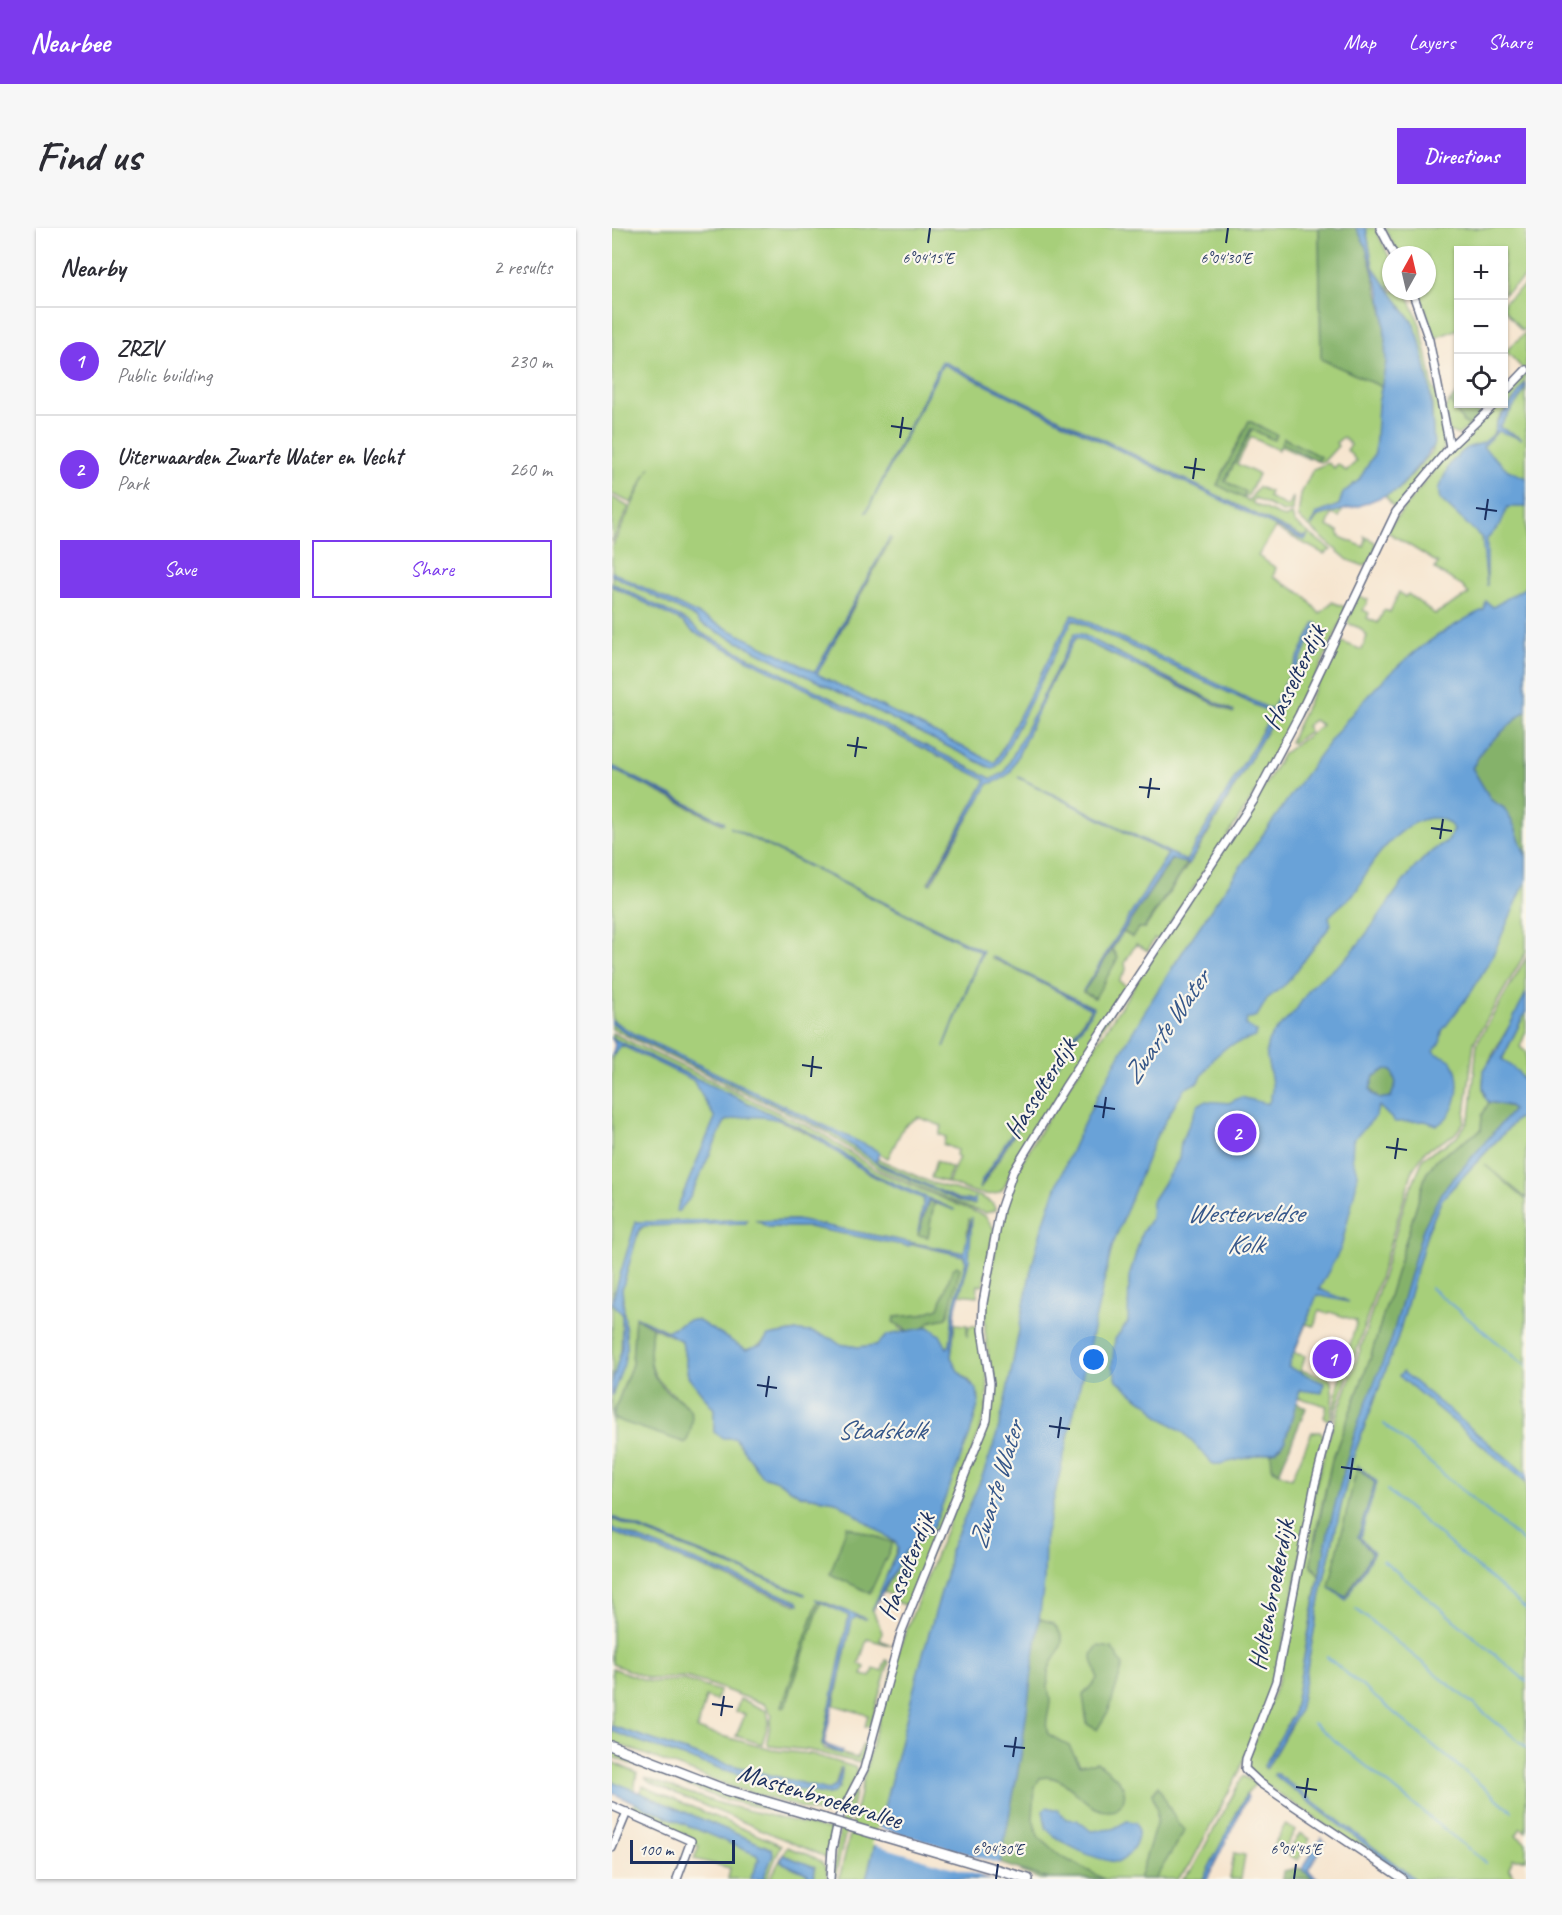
<!DOCTYPE html>
<meta charset="utf-8">
<style>
body{margin:0;font-family:Caveat,sans-serif;background:#f7f7f7;color:#2b2b33}
.controls{position:absolute;right:18px;top:18px;display:grid;overflow:hidden;border-radius:0px;box-shadow:0 2px 4px #0004}
.controls button{width:54px;height:54px;display:grid;place-items:center;padding:0;border:0;border-bottom:2px solid #e1e1e2;background:#fff;color:#2b2b33;font:30px sans-serif}
.compass{position:absolute;left:770px;top:18px;width:54px;height:54px;border-radius:50%;background:#fff;box-shadow:0 2px 4px #0004;rotate:8deg}
.scale{position:absolute;left:18px;bottom:15px;width:105px;box-sizing:border-box;padding-left:6px;border:3px solid #1b2f5e;border-top:0;font-size:16px;line-height:21px;white-space:nowrap;color:#1b2f5e;-webkit-text-stroke:4px #fbf7ec;paint-order:stroke}
.you{position:absolute;left:482px;top:1132px;width:21px;height:21px;margin:-15px;border:4px solid #fff;border-radius:50%;background:#1a73e8;box-shadow:0 0 0 9px #1a73e833}
.badge{display:grid;place-items:center;width:39px;height:39px;border-radius:50%;background:#7c3aed;color:#fff;font-size:20px;font-weight:700}
.pin{position:absolute;translate:-50% -50%;border:3px solid #fff;box-shadow:0 2px 6px #0006}
.list{margin:0;padding:0;list-style:none}
h2{display:flex;justify-content:space-between;align-items:center;height:78px;margin:0;padding:0 24px;font-size:26px}
h2 small{font-size:20px;font-weight:400;color:#7c7c81}
.list li{display:grid;grid-template-columns:39px 1fr auto;gap:18px;align-items:center;box-sizing:border-box;height:108px;padding:0 24px;border-top:2px solid #e1e1e2}
.list b{display:block;font-size:22px;white-space:nowrap}
.list p{margin:0;font-size:20px;white-space:nowrap;color:#7c7c81}
.list em{font-size:20px;font-style:normal;color:#7c7c81}
.actions{display:flex;gap:12px;padding:18px 24px}
.actions a{flex:1;padding:14px 0;border:2px solid #7c3aed;border-radius:0px;text-align:center;font-size:21px;color:#7c3aed}
.actions .main{background:#7c3aed;color:#fff}
.icon{flex:none;width:33px;height:33px;fill:none;stroke:currentColor;stroke-width:2;stroke-linecap:round;stroke-linejoin:round}
.map{position:relative;flex:none;width:914px;height:1651px;overflow:hidden;border-radius:0px}
header{display:flex;align-items:center;gap:36px;box-sizing:border-box;height:84px;padding:0 30px;background:#7c3aed;color:#fff}
header strong{font-size:28px}
nav{display:flex;gap:33px;margin-inline-start:auto;font-size:21px}
.intro{display:flex;align-items:center;justify-content:space-between;box-sizing:border-box;height:144px;padding:0 36px}
h1{margin:0;font-size:42px}
.button{padding:15px 27px;border-radius:0px;background:#7c3aed;color:#fff;font-size:21px;font-weight:700}
main{display:flex;gap:36px;padding:0 36px}
aside{flex:1;background:#fff;border-radius:0px;box-shadow:0 2px 4px #0004}
.map>svg:first-child{display:block}
.green{fill:#a7cf7a;stroke:#617f6c;stroke-width:1.5;fill-rule:evenodd}
.forest{fill:#85b26a;stroke:#507064;stroke-width:1.5}
.water{fill:#69a2d8;stroke:#42689b;stroke-width:1.5;fill-rule:evenodd}
.pier{fill:#f6e5cf}
.lines{fill:none;stroke-linecap:round;stroke-linejoin:round}
.stream{stroke:#69a2d8;stroke-width:2}
.minor-casing{stroke:#686f86;stroke-width:10}
.secondary-casing{stroke:#686f86;stroke-width:12}
.minor{stroke:#fff;stroke-width:7}
.secondary{stroke:#fff;stroke-width:9}
.secondary-bridge-casing{stroke:#686f86;stroke-width:12;stroke-linecap:butt}
.secondary-bridge{stroke:#fff;stroke-width:9}
.ticks{fill:none;stroke:#1b2f5e;stroke-width:2}
.labels{text-anchor:middle;dominant-baseline:central;stroke-width:4.5;stroke-linejoin:round;paint-order:stroke}
.street-label{font-size:26px;fill:#1b2f5e;stroke:#fbf7ec}
.water-label{font-size:27px;font-style:italic;fill:#365789;stroke:#fbf7ec}
.ticks-label{font-size:15px;text-anchor:middle;fill:#1b2f5e;stroke:#fbf7ec;stroke-width:4.5;stroke-linejoin:round;paint-order:stroke}
</style>
<header>
<strong>Nearbee</strong>
<nav><a>Map</a><a>Layers</a><a>Share</a></nav>
</header>
<div class="intro"><h1>Find us</h1><a class="button">Directions</a></div>
<main>
<aside>
<h2>Nearby<small>2 results</small></h2>
<ul class="list">
<li><span class="badge">1</span><div><b>ZRZV</b><p>Public building</p></div><em>230 m</em></li>
<li><span class="badge">2</span><div><b>Uiterwaarden Zwarte Water en Vecht</b><p>Park</p></div><em>260 m</em></li>
</ul>
<div class="actions"><a class="main">Save</a><a>Share</a></div>
</aside>
<div class="map">
<svg width="914" height="1651" viewBox="0 0 914 1651">
<rect width="100%" height="100%" fill="#fbf7ec"/>
<filter id="ink" filterUnits="userSpaceOnUse"><feTurbulence type="fractalNoise" baseFrequency=".0167" numOctaves="2"/><feDisplacementMap in="SourceGraphic" scale="12" xChannelSelector="R" yChannelSelector="G"/><feConvolveMatrix kernelMatrix="1 2 1 2 8 2 1 2 1" color-interpolation-filters="sRGB"/></filter>
<filter id="wash" filterUnits="userSpaceOnUse"><feTurbulence type="fractalNoise" baseFrequency=".008" numOctaves="4" result="noise"/><feDisplacementMap in="SourceGraphic" scale="24" xChannelSelector="R" yChannelSelector="G"/><feGaussianBlur stdDeviation="1.35" result="paint"/><feColorMatrix in="noise" values="0 0 0 0 0 0 0 0 0 0 0 0 0 0 0 0 0 1.4 0 .05"/><feComposite in="paint" operator="in"/></filter>
<g filter="url(#wash)">
<rect width="100%" height="100%" fill="#f6e5cf"/>
<!-- green -->
<g class="green">
<path d="M0,0H707L709,131L770,159L766,176V216L762,228L747,252L731,265L727,277L704,286L700,298L706,288L731,281L727,289L720,286L715,298L726,303L728,309L752,319L754,312L752,308L763,314C765,321 758,335 752,338L736,332L686,289L689,266L701,241L716,235L722,240L726,236L734,243L745,233L735,222L739,217L731,209L724,215L726,218L713,232L708,234L705,233L709,229L669,215L698,229L697,231L668,218L666,222L639,209L625,236L646,246L637,266L632,271L637,273L646,259L658,264L656,269L676,279L681,269L680,283L671,284L643,270L640,275L673,290L680,286L682,294L719,322L712,326L663,300L646,328L664,340L661,349L692,367L708,386L720,374L735,380L695,468L639,572L548,711H542L536,723L524,716L513,734L514,742L507,753L516,759L400,941C397,948 394,959 389,963C377,973 349,959 336,955L347,929L344,927L345,922L331,916L334,909L327,906L330,898L306,889L292,898L276,930L12,801L0,792V541L110,596L112,594L0,538V358L71,394L81,404L374,552L316,655L319,656L376,556L398,545L438,457L464,409L621,485L622,483L469,406L463,405L392,545L380,551L85,403L75,393L0,355V347L83,389L88,395L381,541L387,536L460,391L662,486L703,395L660,483L460,386L383,535L205,446L280,310L203,444L0,344V319L38,239L19,275L0,266ZM332,134L691,309L696,307L694,310L689,311L331,136L254,285L328,137ZM637,193L664,207L662,211L640,201L613,254L634,264L605,257ZM655,495L658,497L587,621L533,700H527L520,709L511,704L500,722L504,725L482,770L471,764L556,626L406,549L574,633ZM119,600L371,723L332,819L369,724ZM378,729L481,779L369,960V954L479,780Z"/>
<path d="M754,0H763L779,33V63H794L809,99L821,159L828,172L834,214L829,227L783,281L773,267L786,262L821,223L820,172L807,110L801,95L761,39Z"/>
<path d="M773,0H914V48L892,66L891,22H846V101L823,110L807,63H815V27H787Z"/>
<path d="M914,56V100L910,103L892,80V74Z"/>
<path d="M914,104V139L911,141L894,123Z"/>
<path d="M914,144C914,166 896,175 885,193C882,199 884,204 878,210C884,205 883,200 887,193C895,181 906,170 914,157V482L871,521L914,629V724L862,814L852,894L842,907L813,923L801,941L745,1122L720,1192L726,1156L745,1093L718,1084L716,1086L707,1083L702,1098L694,1096L682,1125L693,1128L689,1142L718,1151C723,1164 720,1180 717,1193L712,1189L715,1178L685,1169L660,1237L661,1242L680,1250L700,1204H708L713,1209L663,1453L626,1546L578,1637L565,1651H428L409,1644L410,1641L268,1597L254,1651H227L261,1512L287,1421L378,1189L380,1154L373,1103V1078L392,974L405,942L431,898L652,559L671,526L710,497L702,492L694,498L697,503L681,515L678,514L725,412L750,422L755,408L748,400L735,395L746,367L756,372L751,382L757,385L755,390L766,395L772,382L778,384L787,364L793,369L796,366L823,386L857,366L850,358L823,341L826,335L774,303L840,219L886,176H891L892,169Z"/>
<path d="M838,173L851,194L858,198L846,207L837,203L833,180Z"/>
<path d="M0,269L17,279L0,314Z"/>
<path d="M914,730C914,740 914,753 914,763C909,794 852,846 877,874L870,888L869,902L824,932L814,946L758,1131L720,1232L702,1312L700,1338L707,1348L681,1487L652,1540H655L687,1483L711,1355L740,1232L785,1112L815,1005L830,971L905,891L914,888V970L872,936L914,972V1604L909,1600L904,1607L914,1615V1631H901L897,1640L902,1649L914,1651H803L662,1545L798,1651H793L641,1548L635,1534L666,1454L704,1257L717,1209L748,1123L794,971L812,929L844,910L855,895L859,883L865,815Z"/>
<path d="M914,783V803L908,819L914,824V856L910,849L890,832Z"/>
<path d="M0,795L16,806L220,904L269,938L350,974L362,977L361,972L346,971L264,934V930L320,955L370,969L380,975L384,982L374,985L357,980L267,941L214,904L0,801Z"/>
<path d="M0,805L209,905L265,943L373,988L382,1001L371,1058L366,1057L365,1068L348,1066L357,1032V990L353,1025L184,992L145,993L156,999H196L296,1018L301,1016L351,1028L354,1034L342,1077L338,1117L335,1120L317,1099H313C319,1090 329,1094 337,1087L342,1040L327,1080L308,1087L283,1089L288,1101L298,1104L280,1106L264,1117L246,1119L227,1116L220,1111L199,1104L185,1103L160,1107L143,1120L134,1122L85,1092H76L55,1103L23,1088L20,1136L2,1184L74,1177C39,1148 35,1146 40,1099L70,1113L76,1148L102,1181V1204L123,1210L147,1244L154,1249L166,1253L188,1267L224,1273L253,1291L286,1318L261,1383L270,1404L268,1412L281,1418L255,1411L247,1436L253,1439L250,1447L259,1449L262,1441L270,1443L274,1432L277,1434L258,1498L253,1499L256,1487L222,1477L240,1392L244,1389L255,1391L204,1371L206,1373L170,1478L173,1479L209,1374L237,1386L210,1517L212,1521L245,1530L251,1516L254,1520L248,1535L196,1522L157,1518L155,1513L160,1487L152,1476L97,1456L73,1449L39,1451L0,1436V1304L184,1377L187,1375L0,1300V1291L193,1367L0,1289V1168L15,1118L10,1061L26,1004L32,998L134,995L135,992L24,994L0,1074L10,1085L9,1124L0,1155V829L9,817L81,852L103,890L64,983L77,971L113,893L138,887L158,888L201,908L257,946L312,971L306,1007L316,1008L322,975L343,982L263,947L207,909L0,810Z"/>
<path d="M324,933L340,940L334,954L319,950Z"/>
<path d="M343,1096L355,1097V1109L357,1098H368L376,1155L374,1184L350,1251L296,1378L279,1372L280,1367L272,1364L293,1324L319,1303L362,1193L367,1168L358,1153L346,1143L339,1129Z"/>
<path d="M0,1440L39,1454L72,1452L107,1463L104,1473L94,1469L85,1501L160,1522L199,1526L243,1539L245,1544L224,1587L215,1584L214,1587L123,1560L0,1514V1503L74,1529L217,1567L227,1560L230,1540H228L223,1559L216,1562L96,1531L0,1498Z"/>
<path d="M128,1471L155,1483L157,1493L150,1516L124,1508L133,1487L124,1483Z"/>
<path d="M0,1522L112,1566L199,1591L110,1571L0,1529Z"/>
<path d="M0,1534L25,1545L22,1563L0,1553Z"/>
<path d="M631,1548L644,1555L634,1567L591,1651H570L581,1640Z"/>
<path d="M247,1549L223,1649L220,1651L230,1588Z"/>
<path d="M33,1550L109,1576L219,1602L216,1630L37,1554Z"/>
<path d="M31,1558L169,1617L155,1651H151L161,1627L160,1621L27,1565Z"/>
<path d="M23,1574L145,1627L147,1632L138,1651H116L118,1640L82,1631L87,1618L82,1616L81,1610L23,1585L20,1581Z"/>
<path d="M673,1597L683,1602L671,1624L661,1618Z"/>
<path d="M688,1605L698,1611L686,1632L675,1627Z"/>
<path d="M175,1619C192,1626 217,1629 216,1651H202L203,1639L171,1627L169,1634L196,1646L195,1651H158Z"/>
<path d="M622,1625L633,1627L629,1651H618Z"/>
</g>
<!-- forest -->
<g class="forest">
<path d="M707,0H744L753,16L772,88L774,135L770,159L709,131Z"/>
<path d="M846,165V176H862L859,181L869,186L858,198L851,194L838,173Z"/>
<path d="M637,193L665,207L662,212L639,201L613,253L634,264L631,270L605,257Z"/>
<path d="M672,210L709,229L705,233L669,215Z"/>
<path d="M914,482V629L902,597L892,580L879,572L860,540L871,521Z"/>
<path d="M561,630L575,636L532,700H527L520,709L511,704Z"/>
<path d="M500,722L506,730L483,770L471,764Z"/>
<path d="M774,841L780,843L784,855L779,869L767,871L758,861L762,848Z"/>
<path d="M877,874L900,879V884L829,965L811,1001L779,1113L741,1210L707,1348L699,1334L720,1232L758,1131L814,946L824,932L869,902L870,888Z"/>
<path d="M317,972L322,975L316,1009L306,1007Z"/>
<path d="M345,1038L348,1040L335,1090L319,1093L310,1102L298,1104L281,1094L283,1089L308,1087L327,1080L340,1042Z"/>
<path d="M23,1089L40,1099C39,1114 35,1135 43,1149C60,1179 94,1168 74,1215L2,1191V1184L20,1136Z"/>
<path d="M684,1174L694,1180L667,1245L660,1239L659,1225C676,1219 679,1189 684,1174Z"/>
<path d="M745,1239L763,1255L746,1309L760,1325L733,1370L717,1359Z"/>
<path d="M235,1298L281,1315L258,1365L218,1346Z"/>
<path d="M206,1373L209,1374L173,1479L170,1478Z"/>
<path d="M426,1390L441,1395C461,1417 443,1422 437,1441C433,1452 438,1464 438,1474C437,1487 432,1494 436,1506L457,1518L468,1537L485,1534C501,1546 526,1562 504,1582C472,1591 459,1542 428,1550L423,1559L421,1591L426,1608L448,1628L492,1651H437L387,1635L409,1527Z"/>
<path d="M486,1418L500,1420L511,1437L497,1482L485,1502L475,1496L471,1467L485,1451C485,1436 473,1431 486,1418Z"/>
<path d="M546,1558L566,1596L573,1602L543,1651H527L545,1593V1583L540,1566Z"/>
<path d="M684,1640L690,1641L702,1651H670L671,1643Z"/>
</g>
<!-- water -->
<g class="water">
<path d="M744,0H754L761,39L801,95L807,110L818,160L822,218L786,262L747,278L706,288L699,298L704,286L727,277L731,265L747,252L763,225L766,176L774,135L772,88L768,64L753,16Z"/>
<path d="M330,133L690,309L695,308L693,312L689,311L331,136L254,285Z"/>
<path d="M914,155L912,164L887,199L910,211L886,203L871,219L896,242L914,250V279H896L888,297L875,311V358L870,310L828,271L826,261L838,236L847,226L857,219L871,215L882,206L885,194Z"/>
<path d="M278,309L205,446L383,535L460,386L660,482L703,395L706,396L662,486L461,391L387,536L381,541L88,395L83,389L0,347V344L203,444Z"/>
<path d="M0,355L75,393L91,406L380,551L392,545L463,405L469,406L622,484L464,409L438,457L398,545L388,552L376,556L317,656L374,552L81,404L71,394L0,358Z"/>
<path d="M914,359V482L871,521L860,540L879,572L892,580L902,597L914,629V653L880,729L860,763L830,803L828,816L821,823C825,828 835,827 840,834C852,852 845,888 825,897L813,893L783,894L767,878L763,889L741,912L740,930L745,944L744,958L729,1020L707,1061L737,1074L705,1067L676,1139L712,1155L710,1165L688,1162L673,1212L664,1223L608,1236H601L570,1203L545,1187L537,1176L527,1171L505,1152L500,1138L503,1111L516,1094L517,1049L530,1004L539,991L540,973L567,931L569,914L586,877L593,873L617,875L629,869L656,876C669,853 646,829 658,810C664,800 675,793 683,783C689,775 694,765 701,757C711,747 723,741 733,731C769,696 792,635 837,612L841,601C837,593 831,590 822,590C797,589 767,623 755,643C751,650 749,656 744,663C736,673 724,680 717,689L719,697L675,755L655,771L645,788L635,791L634,797L645,804L643,809L616,818L603,829L586,854L572,861L543,911L500,1019L433,1309L432,1354L409,1527L385,1651H254L307,1440L336,1340L338,1323C355,1282 376,1241 387,1198C406,1125 412,1048 438,976C486,842 571,721 652,605C705,531 757,447 838,400C849,394 860,386 872,382L874,373L881,379ZM774,841L780,843L784,855L779,869L767,871L760,866L758,861L762,848Z"/>
<path d="M655,495L658,497L577,636L559,631L471,763L556,626L406,549L574,633Z"/>
<path d="M0,538L112,594V595L0,541Z"/>
<path d="M118,599L371,723L332,819L369,724Z"/>
<path d="M379,728L482,780L367,961L369,954L479,781Z"/>
<path d="M914,765V783L890,831L906,844L914,856V888L905,891L830,971L815,1005L785,1112L740,1232L711,1355L687,1483L654,1541L652,1538L681,1487L717,1300L734,1235L746,1195L779,1113L811,1001L829,965L901,882L898,878L877,874L874,871L871,858L872,842L884,824Z"/>
<path d="M0,792L19,804L264,922L267,925L264,934L346,971L360,973L363,969V976L350,974L269,938L220,904L16,806L0,795Z"/>
<path d="M0,810L207,909L263,947L343,982L316,972L306,1004L312,971C294,963 275,956 258,946C208,917 177,875 113,893L77,971L67,983H64L103,890L81,852L9,817L0,829L3,817Z"/>
<path d="M360,989L357,1032L344,1079L339,1129L346,1143L365,1162L367,1174L358,1206L322,1298L293,1324L260,1383L286,1321L284,1315L224,1273L188,1267L166,1253L150,1248L123,1210H111L102,1204V1181L76,1148L70,1113L23,1088L55,1103L76,1092H85L134,1122L149,1117L156,1108L185,1103L199,1104L220,1111L227,1116L246,1119L264,1117L276,1107L317,1099L328,1107L335,1120L338,1117L342,1077L354,1034L352,1028L301,1016L296,1018L196,999H156L145,993L184,992L352,1025Z"/>
<path d="M135,992L134,995L32,998L27,1001L10,1061L15,1118L12,1136L0,1168V1155L10,1119V1086L0,1074L24,994Z"/>
<path d="M791,1144L914,1246V1254L787,1148Z"/>
<path d="M745,1237L765,1254L748,1310L762,1324L734,1372L717,1359L735,1370L760,1324L746,1309L763,1255Z"/>
<path d="M0,1289L193,1366V1367L0,1291Z"/>
<path d="M0,1300L186,1373L187,1376L0,1304Z"/>
<path d="M203,1371L255,1391L244,1389L240,1392L212,1516L231,1523L230,1526L210,1517L237,1388Z"/>
<path d="M0,1498L96,1531L216,1562L224,1558L230,1539C230,1550 229,1563 217,1567C144,1554 69,1530 0,1503Z"/>
<path d="M664,1545L803,1651H798L662,1547Z"/>
<path d="M0,1553L160,1621L161,1627L151,1651H138L147,1632L145,1627L0,1565Z"/>
<path d="M634,1567L636,1569L595,1651H591Z"/>
<path d="M435,1579L446,1582L454,1591L465,1592L479,1603L501,1601L515,1593L524,1594C531,1608 520,1627 507,1634C485,1633 447,1616 434,1600L431,1582Z"/>
<path d="M709,1610L713,1615L696,1642L706,1651H702L690,1641Z"/>
<path d="M171,1627L203,1639L202,1651H195L196,1646L169,1634Z"/>
</g>
<!-- pier -->
<path class="pier" d="M265,1599L389,1636L388,1651H379L260,1616Z"/>
<g class="lines">
<!-- stream -->
<g class="stream">
<path d="M819,1060L914,1138"/>
<path d="M772,1196L914,1316"/>
<path d="M775,1262L914,1381"/>
<path d="M771,1332L914,1453"/>
<path d="M744,1381L914,1519"/>
<path d="M715,1429L900,1583"/>
<path d="M701,1495L874,1635"/>
</g>
</g>
</g>
<g filter="url(#ink)">
<g class="lines">
<defs>
<g id="minor">
<path d="M768,0L782,27"/>
<path d="M800,63L817,112L838,219"/>
<path d="M891,166L914,142"/>
<path d="M718,1198L703,1256L664,1453L634,1531L633,1541L648,1555L791,1651"/>
<path d="M0,1578L79,1613L65,1651"/>
<path d="M0,1620L15,1584"/>
<path d="M218,1651L220,1621L227,1589L252,1541L289,1405L375,1192L378,1155L370,1102L371,1075L388,982L401,944L453,859L642,572L687,487L784,284L838,219L883,176"/>
</g>
<g id="secondary">
<path d="M0,1518L114,1562L213,1591"/>
<path d="M291,1614L416,1651"/>
</g>
</defs>
<!-- minor casing -->
<use href="#minor" class="minor-casing"/>
<!-- secondary casing -->
<use href="#secondary" class="secondary-casing"/>
<!-- minor -->
<use href="#minor" class="minor"/>
<!-- secondary -->
<use href="#secondary" class="secondary"/>
<defs>
<path id="secondary-bridge" d="M213,1591L291,1614"/>
</defs>
<!-- secondary-bridge casing -->
<use href="#secondary-bridge" class="secondary-bridge-casing"/>
<!-- secondary-bridge -->
<use href="#secondary-bridge" class="secondary-bridge"/>
</g>
</g>
<!-- ticks -->
<path class="ticks" d="M316,15L318,0M614,15L616,0M279,198L300,201M288,210L291,189M572,239L593,242M581,251L584,230M864,280L885,283M873,292L876,271M235,517L255,520M243,529L246,509M527,559L548,561M536,570L539,550M819,600L840,603M828,611L831,591M190,837L210,840M199,849L201,828M482,878L503,881M491,890L494,869M774,919L795,922M783,931L786,910M145,1157L165,1160M154,1169L157,1148M437,1198L458,1201M446,1210L449,1189M729,1239L750,1242M738,1251L741,1230M100,1476L121,1479M109,1488L112,1468M392,1518L413,1520M401,1529L404,1509M684,1559L705,1562M693,1570L696,1550M384,1651L386,1636M682,1651L684,1636"/>
<g class="labels">
<!-- street labels -->
<g class="street-label">
<text transform="translate(682 449) rotate(-64)">Hasselterdijk</text>
<text transform="translate(428 860) rotate(-58)">Hasselterdijk</text>
<text transform="translate(294 1338) rotate(-68)">Hasselterdijk</text>
<text transform="translate(659 1367) rotate(-79)">Holtenbroekerdijk</text>
<text transform="translate(208 1568) rotate(17)">Mastenbroekerallee</text>
</g>
<!-- water labels -->
<g class="water-label">
<text transform="translate(554 799) rotate(-55)">Zwarte Water</text>
<text x="633" y="985">Westerveldse<tspan x="633" dy="31">Kolk</tspan></text>
<text x="269" y="1202">Stadskolk</text>
<text transform="translate(384 1257) rotate(-73)">Zwarte Water</text>
</g>
</g>
<g class="ticks-label">
<text x="316" y="35">6°04'15"E</text>
<text x="614" y="35">6°04'30"E</text>
<text x="386" y="1626">6°04'30"E</text>
<text x="684" y="1626">6°04'45"E</text>
</g>
</svg>
<div class="controls">
<button>+</button>
<button>−</button>
<button><svg class="icon" aria-label="locate" viewBox="0 0 24 24"><circle cx="12" cy="12" r="6"/><path d="M12 2v4M12 18v4M2 12h4M18 12h4"/></svg></button>
</div>
<svg class="compass" viewBox="-18 -18 36 36"><path d="M0-13l5 13h-10z" fill="#e53935"/><path d="M0 13l5-13h-10z" fill="#7c7c81"/></svg>
<div class="scale">100 m</div>
<div class="you"></div>
<div class="pin badge" style="left:720px;top:1131px">1</div>
<div class="pin badge" style="left:625px;top:905px">2</div>
</div>
</main>
